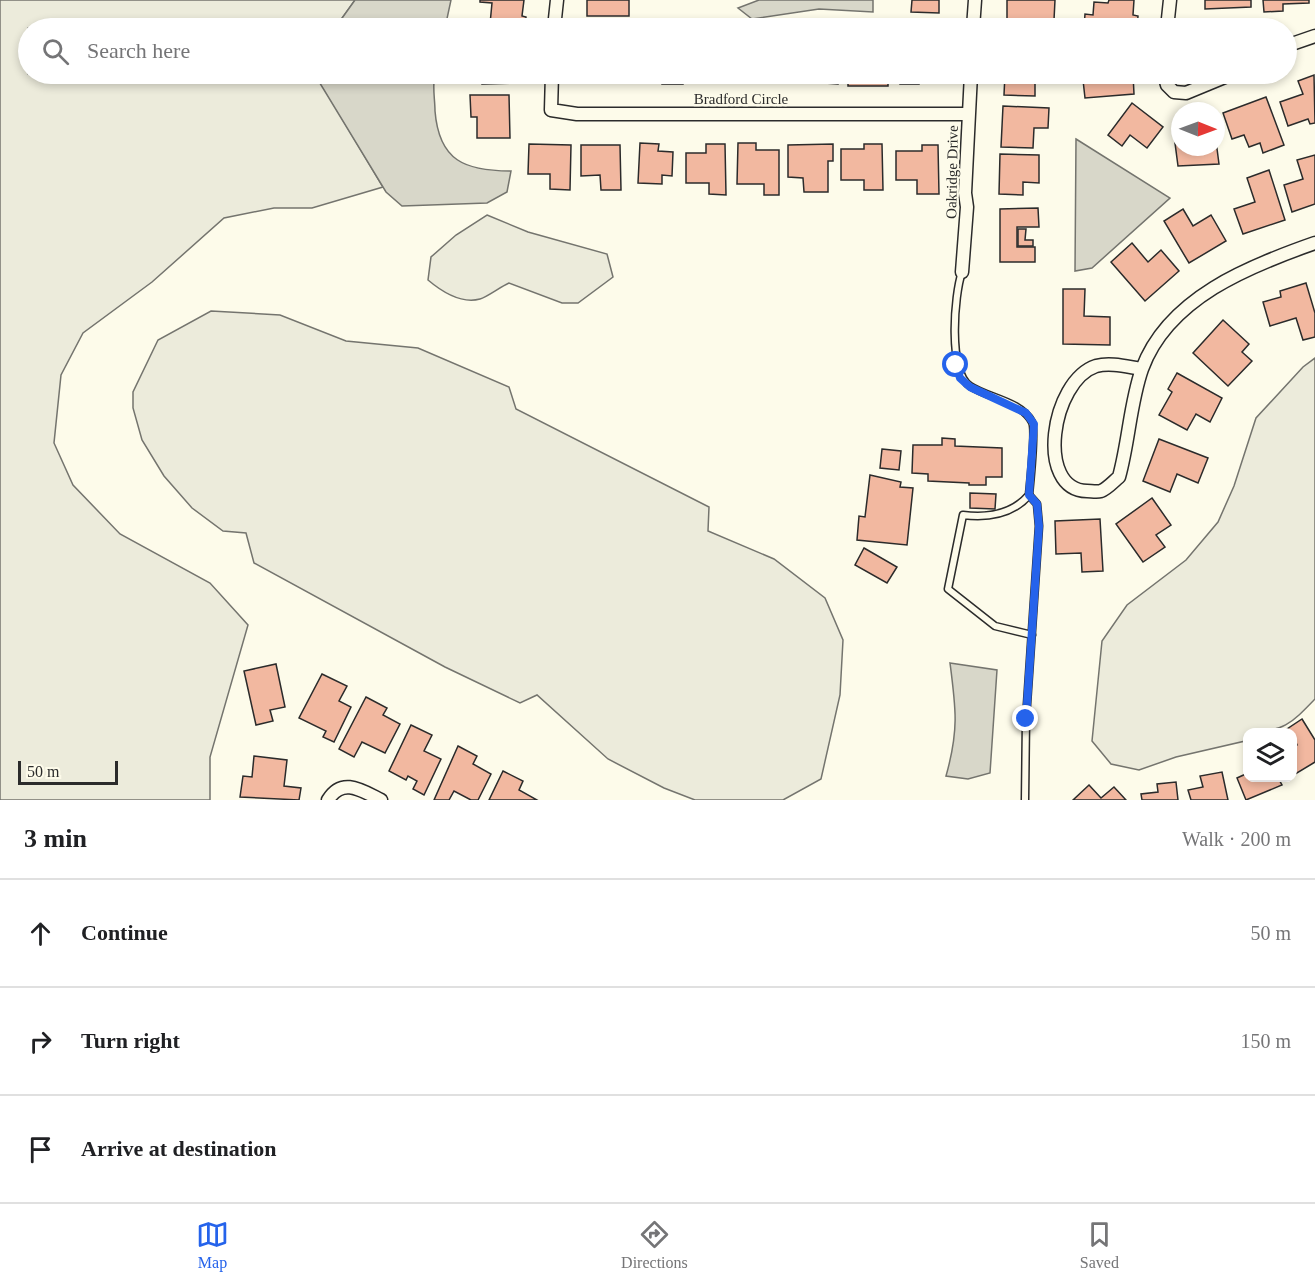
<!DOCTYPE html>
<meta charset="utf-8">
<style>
body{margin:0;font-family:Georgia,serif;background:#f6f6f6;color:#202124}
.controls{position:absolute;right:18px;bottom:18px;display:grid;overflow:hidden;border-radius:12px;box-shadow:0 3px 9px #0003}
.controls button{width:54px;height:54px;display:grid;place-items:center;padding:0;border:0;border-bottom:2px solid #e0e0e0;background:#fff;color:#202124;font:30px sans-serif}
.compass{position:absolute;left:1171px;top:102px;width:54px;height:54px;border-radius:50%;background:#fff;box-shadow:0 3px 9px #0003;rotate:91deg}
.scale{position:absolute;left:18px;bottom:15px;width:100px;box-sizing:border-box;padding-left:6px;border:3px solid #2b2b2b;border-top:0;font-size:16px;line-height:21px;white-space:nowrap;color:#2b2b2b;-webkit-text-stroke:4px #fdfbea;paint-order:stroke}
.stop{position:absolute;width:18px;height:18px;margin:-14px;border:4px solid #2563eb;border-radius:50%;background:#fff}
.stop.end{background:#2563eb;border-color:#fff;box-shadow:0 2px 6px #0008}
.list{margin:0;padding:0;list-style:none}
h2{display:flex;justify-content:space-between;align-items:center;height:78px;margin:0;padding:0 24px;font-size:26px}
h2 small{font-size:20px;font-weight:400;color:#757577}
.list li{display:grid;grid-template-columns:39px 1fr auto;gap:18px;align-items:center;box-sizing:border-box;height:108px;padding:0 24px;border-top:2px solid #e0e0e0}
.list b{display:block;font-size:22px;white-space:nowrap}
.list em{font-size:20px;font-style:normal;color:#757577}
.icon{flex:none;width:33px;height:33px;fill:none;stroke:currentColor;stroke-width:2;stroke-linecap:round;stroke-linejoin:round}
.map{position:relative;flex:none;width:1315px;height:800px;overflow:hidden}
.search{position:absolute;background:#fff;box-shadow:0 3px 9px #0003;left:18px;right:18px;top:18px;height:66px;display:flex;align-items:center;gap:15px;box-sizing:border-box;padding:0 21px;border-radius:33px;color:#757577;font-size:22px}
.sheet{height:402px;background:#fff}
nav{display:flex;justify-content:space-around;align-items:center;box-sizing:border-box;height:84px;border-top:2px solid #e0e0e0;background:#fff;font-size:16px;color:#757577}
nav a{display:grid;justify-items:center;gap:3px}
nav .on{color:#2563eb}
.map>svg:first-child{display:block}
.green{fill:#ecebdb;stroke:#74746e;stroke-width:1.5}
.water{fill:#d8d7c9;stroke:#74746e;stroke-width:1.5}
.building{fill:#f2b8a0;stroke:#2b2b2b;stroke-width:1.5}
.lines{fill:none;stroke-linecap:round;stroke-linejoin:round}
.service-casing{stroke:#2b2b2b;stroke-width:9}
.minor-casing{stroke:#2b2b2b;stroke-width:15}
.service{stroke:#fdfbea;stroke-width:6}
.minor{stroke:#fdfbea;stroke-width:12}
.route{stroke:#2563eb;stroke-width:8}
.labels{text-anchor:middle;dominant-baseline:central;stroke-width:4.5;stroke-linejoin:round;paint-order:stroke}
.street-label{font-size:15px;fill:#2b2b2b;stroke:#fdfbea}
</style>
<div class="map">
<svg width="1315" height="800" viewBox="0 0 1315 800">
<rect width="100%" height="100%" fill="#fdfbea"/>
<!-- green -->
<g class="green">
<path d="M0,0H355L335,28H28V74H318L319,80L383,187L312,208H274L224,218L152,282L83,333L61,375L54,443L73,485L120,534L210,583L248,625L210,757V800H0Z"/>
<path d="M487,215L528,232L607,254L613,277L578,303H562L509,283C500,287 487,297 480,299C461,304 441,291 428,280L431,257L456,235Z"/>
<path d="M211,311L280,315L346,341L418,348L509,387L516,409L709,507L708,531L774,559L825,598L843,640L840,695L821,779L783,800H695L664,788L608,759L537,695L520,703L445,667L254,563L246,533L223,531L192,508L164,476L142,440L133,408V392L158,340Z"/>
<path d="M1315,358V699C1291,724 1283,732 1248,732L1245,741L1176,757L1139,770L1111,764L1092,741L1102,641L1127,605L1186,560L1218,522L1234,486L1256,418L1303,367Z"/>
</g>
<!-- water -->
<g class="water">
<path d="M355,0H451L445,28H335Z"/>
<path d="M759,0H873V12L819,9L752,19L738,8Z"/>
<path d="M318,74H435C432,86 435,99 435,111C439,161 465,171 511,171L507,192L487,203L402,206L386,192L318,80Z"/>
<path d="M1076,139L1170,198L1092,268L1075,271Z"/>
<path d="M950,663L997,670L990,773L968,779L946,776C959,730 956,709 950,663Z"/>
</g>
<!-- building -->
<g class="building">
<path d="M480,0H524L522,16L526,17L525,27L490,24L492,3L480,2Z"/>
<rect x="587" y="0" width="42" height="16"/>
<path d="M912,0H939V13L911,12Z"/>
<path d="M1007,0H1055L1054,20L1038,19V28H1007Z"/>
<path d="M1109,0H1134L1133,15L1138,16L1137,28H1084L1085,14L1093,15L1094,2L1108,3Z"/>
<path d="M1205,0H1251V7L1205,9Z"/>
<path d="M1263,0H1309V3L1283,4V11L1264,12Z"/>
<path d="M482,74H514V83L482,84Z"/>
<path d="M590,74H630V82H608L609,74Z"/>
<path d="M639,74H683V84H662V77H639Z"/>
<rect x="691" y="74" width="43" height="4"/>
<rect x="747" y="74" width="37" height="7"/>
<path d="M795,74H838V84L795,81Z"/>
<rect x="848" y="74" width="40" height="12"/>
<path d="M900,74H942V78H919V84H900Z"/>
<path d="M1005,74H1041H1035V96L1004,95Z"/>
<path d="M1104,74H1133L1134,94L1085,98L1083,80L1105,78Z"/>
<path d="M1314,75L1315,123L1310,124L1308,119L1288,126L1280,102L1303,94L1298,81Z"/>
<path d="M470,95H509L510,138H477V117H471Z"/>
<path d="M1266,97L1284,145L1263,153L1260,143L1249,147L1244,135L1232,139L1223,113Z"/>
<path d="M1132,103L1163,127L1147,148L1130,135L1122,146L1108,135Z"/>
<path d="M1003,106L1049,108L1048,128H1034L1033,148L1001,147Z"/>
<path d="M1216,141L1219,164L1178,166L1175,143L1180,142V147H1216Z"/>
<path d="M640,143L659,144L658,151L673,152L672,176L662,175V184L638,183Z"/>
<path d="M738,143H756V150H779V195H764V184H737Z"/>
<path d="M529,144L571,145L570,190L550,189V174H528Z"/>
<path d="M706,144H725L726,195L709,194V183H686V153H706Z"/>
<path d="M833,144V161H828V192H804L803,178L788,177V145Z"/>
<path d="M864,144H882L883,190H864V180H841V149H864Z"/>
<path d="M581,145H620L621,190H601L600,175L581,176Z"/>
<path d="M922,145H938L939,194H917V180H896V151H922Z"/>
<path d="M1000,154L1039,155V183L1023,182V195L999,194Z"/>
<path d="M1315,155V204L1292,212L1284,185L1303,179L1297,160Z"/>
<path d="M1269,170L1285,220L1243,234L1234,209L1255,202L1247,178Z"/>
<path d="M1038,208L1039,227H1017V247H1035V262H1000V209Z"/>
<path d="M1183,209L1193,226L1211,215L1226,241L1189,263L1164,221Z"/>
<path d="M1018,229H1026L1025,240H1033V246H1018Z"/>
<path d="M1132,243L1148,262L1161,250L1179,271L1145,301L1111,262Z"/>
<path d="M1306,283L1315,313V337L1303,340L1296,318L1270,326L1263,302L1281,297L1280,291Z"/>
<path d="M1063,289H1085L1084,316L1110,317V345L1063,344Z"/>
<path d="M1223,320L1249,344L1242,352L1252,361L1228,386L1193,353Z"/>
<path d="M1177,373L1222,398L1210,422L1196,414L1187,430L1159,415L1172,392L1168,389Z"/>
<path d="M942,438L955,439V446L1002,448V477H986V485H969V483L928,481V474L912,473L913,445H942Z"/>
<path d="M1159,439L1208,458L1198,483L1177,474L1170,492L1143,481Z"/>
<path d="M882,449L901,451L899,470L880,468Z"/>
<path d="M870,475L901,482L900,487L913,488L907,545L857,540L859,516L865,517Z"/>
<path d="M970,493L996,494L995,509L970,508Z"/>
<path d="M1152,498L1171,525L1156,535L1165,547L1143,562L1116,524Z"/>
<path d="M1100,519L1103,571L1082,572L1081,553L1056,554L1055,521Z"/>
<path d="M864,548L897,567L887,583L855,565Z"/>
<path d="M276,664L285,707L270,710L273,721L256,725L244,671Z"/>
<path d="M322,674L347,686L339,701L351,707L334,742L323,737L326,731L299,718Z"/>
<path d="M366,697L387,708L383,715L400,724L385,753L362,742L354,757L339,749Z"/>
<path d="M1302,719L1315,740V762L1292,776V748L1297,745L1292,732L1287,729Z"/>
<path d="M411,725L432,735L424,751L441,759L424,795L413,789L417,781L408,776L406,780L389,771Z"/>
<path d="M458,746L477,756L473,764L491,774L478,800H471L454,791L449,800H434Z"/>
<path d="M254,756L287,760L284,786L301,788L299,800L240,797L243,776L252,777Z"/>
<path d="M503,771L523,781L519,790L537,800H489Z"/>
<path d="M1222,772L1228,800H1191L1188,790L1203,787L1200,776Z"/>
<path d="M1248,773V778H1278L1282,785L1246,800L1237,778Z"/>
<path d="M1176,782L1178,800H1142L1141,794L1158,792L1157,784Z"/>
<path d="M1089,785L1101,798L1114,787L1126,800H1073Z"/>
</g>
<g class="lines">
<defs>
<g id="service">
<path d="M962,272C954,295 948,372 970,386C988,398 1021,401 1032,422C1036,430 1030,483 1029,495C1012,515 988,518 963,515L948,589L995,626L1032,635"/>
<path d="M1025,800L1026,719L1039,526L1037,504L1029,495"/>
</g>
<g id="minor">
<path d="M554,28L557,0"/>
<path d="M973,28L975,0"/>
<path d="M1167,28L1170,0"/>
<path d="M1286,46L1315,36"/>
<path d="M552,74L551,110L577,114H968"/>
<path d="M1164,74L1167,85L1174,92L1186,93L1232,74"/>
<path d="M962,272L967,207L965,193L971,74"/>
<path d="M1142,369C1128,367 1111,362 1096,366C1051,381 1035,490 1087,491C1091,491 1097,492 1101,491C1107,489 1114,481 1119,477C1129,441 1130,403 1142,369C1168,298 1249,266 1315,243"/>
<path d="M328,800C342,777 361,790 381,800"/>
</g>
</defs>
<!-- service casing -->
<use href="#service" class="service-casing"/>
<!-- minor casing -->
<use href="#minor" class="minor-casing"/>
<!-- service -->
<use href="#service" class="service"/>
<!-- minor -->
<use href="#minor" class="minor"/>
</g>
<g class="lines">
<!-- route -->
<path class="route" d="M956,365L960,378L970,387L1026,413L1034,424L1029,495L1037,504L1039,526L1026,719"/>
</g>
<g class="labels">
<!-- street labels -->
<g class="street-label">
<text x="741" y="99">Bradford Circle</text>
<text transform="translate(952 172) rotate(-89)">Oakridge Drive</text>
</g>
</g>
</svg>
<div class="controls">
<button><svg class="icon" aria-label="layers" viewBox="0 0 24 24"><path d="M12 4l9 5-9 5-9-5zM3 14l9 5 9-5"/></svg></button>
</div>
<svg class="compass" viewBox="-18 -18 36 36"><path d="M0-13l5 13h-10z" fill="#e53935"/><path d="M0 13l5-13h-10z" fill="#757577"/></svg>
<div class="scale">50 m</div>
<div class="stop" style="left:956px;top:365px"></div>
<div class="stop end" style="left:1026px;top:719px"></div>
<div class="search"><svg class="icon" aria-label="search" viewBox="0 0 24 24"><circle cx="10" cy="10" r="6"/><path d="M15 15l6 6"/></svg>Search here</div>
</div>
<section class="sheet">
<h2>3 min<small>Walk · 200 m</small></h2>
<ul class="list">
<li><svg class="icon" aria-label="ahead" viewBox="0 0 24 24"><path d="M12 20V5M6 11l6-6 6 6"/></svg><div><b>Continue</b></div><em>50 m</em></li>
<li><svg class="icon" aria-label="right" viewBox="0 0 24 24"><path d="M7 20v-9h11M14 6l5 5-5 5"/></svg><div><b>Turn right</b></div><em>150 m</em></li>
<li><svg class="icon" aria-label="arrive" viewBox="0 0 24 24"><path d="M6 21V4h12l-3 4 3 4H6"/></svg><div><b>Arrive at destination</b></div></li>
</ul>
</section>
<nav>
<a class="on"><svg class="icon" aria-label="map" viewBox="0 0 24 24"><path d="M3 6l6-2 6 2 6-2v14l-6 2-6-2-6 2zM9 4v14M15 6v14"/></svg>Map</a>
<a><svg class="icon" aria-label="directions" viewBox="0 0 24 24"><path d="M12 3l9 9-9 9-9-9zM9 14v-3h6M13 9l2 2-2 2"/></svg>Directions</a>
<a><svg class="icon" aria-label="saved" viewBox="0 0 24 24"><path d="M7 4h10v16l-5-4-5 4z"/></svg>Saved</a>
</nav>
